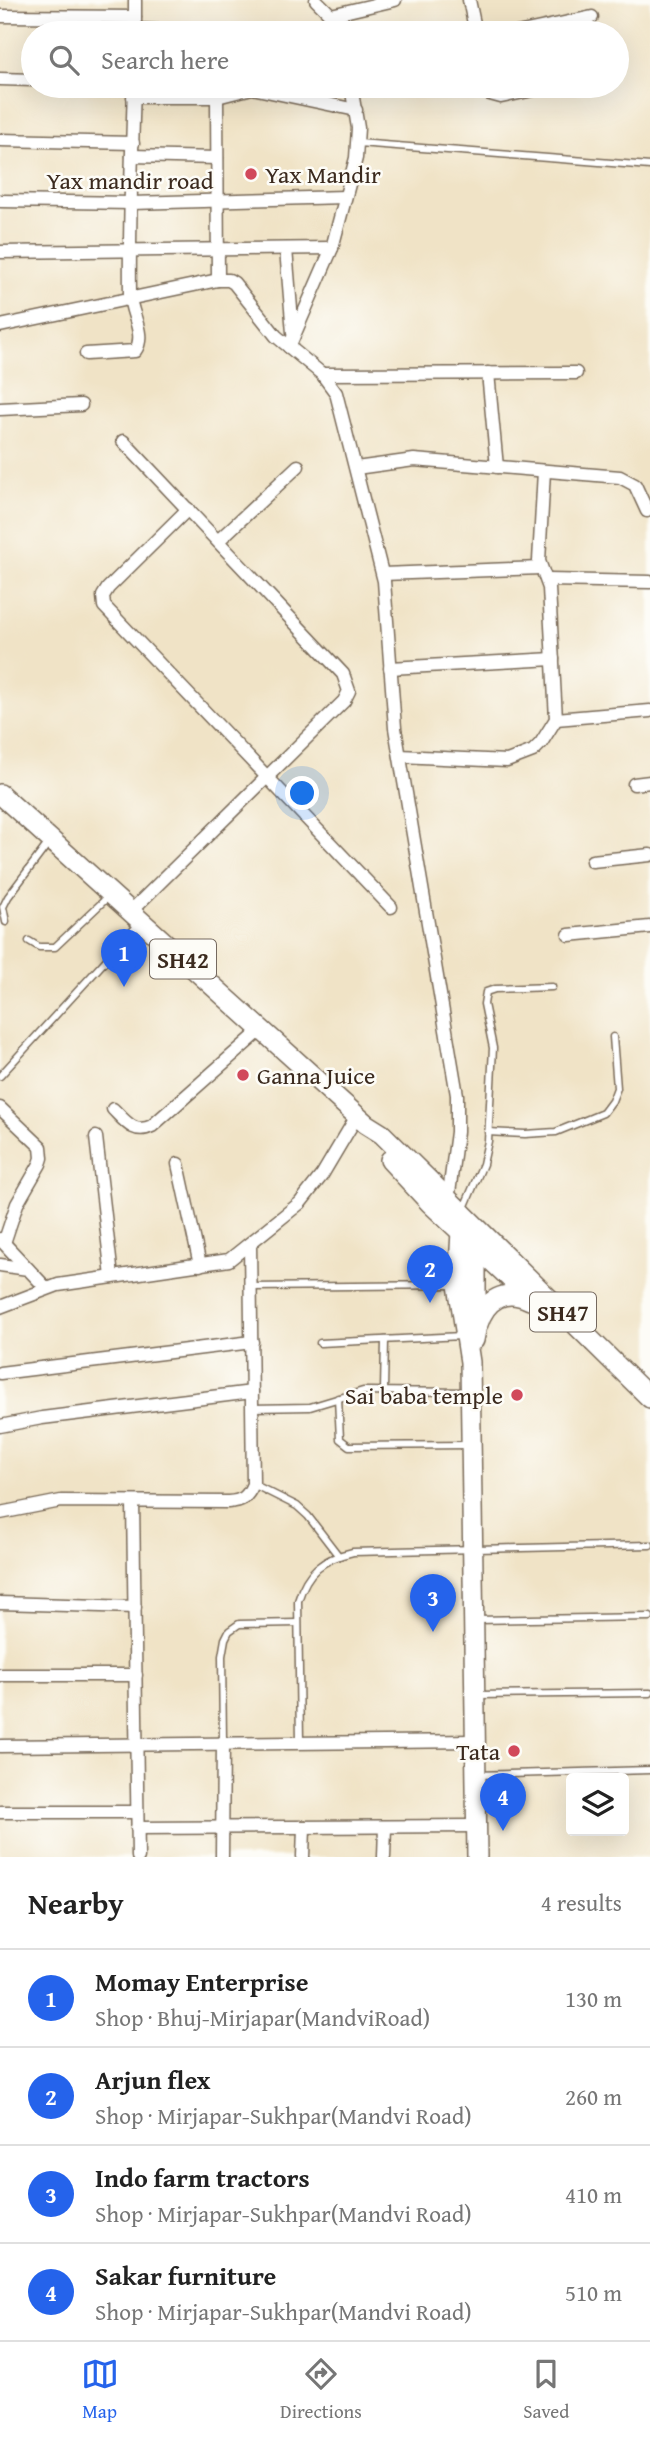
<!DOCTYPE html>
<meta charset="utf-8">
<style>
body{margin:0;font-family:"Gentium Book Plus",serif;background:#f2f2f2;color:#222}
.controls{position:absolute;right:21px;bottom:21px;display:grid;overflow:hidden;border-radius:7px;box-shadow:0 7px 28px #0002}
.controls button{width:63px;height:63px;display:grid;place-items:center;padding:0;border:0;border-bottom:2px solid #e0e0e0;background:#fff;color:#222;font:35px sans-serif}
.you{position:absolute;left:303px;top:794px;width:24px;height:24px;margin:-18px;border:5px solid #fff;border-radius:50%;background:#1a73e8;box-shadow:0 0 0 10px #1a73e833}
.badge{display:grid;place-items:center;width:46px;height:46px;border-radius:50%;background:#2563eb;color:#fff;font-size:23px;font-weight:700}
.pin{position:absolute;translate:-50% -58px;filter:drop-shadow(0 2px 4px #0008)}
.pin::after{content:'';position:absolute;top:37px;width:24px;height:21px;background:inherit;clip-path:polygon(0 0,100% 0,50% 100%)}
.list{margin:0;padding:0;list-style:none}
h2{display:flex;justify-content:space-between;align-items:center;height:91px;margin:0;padding:0 28px;font-size:30px}
h2 small{font-size:23px;font-weight:400;color:#767676}
.list li{display:grid;grid-template-columns:46px 1fr auto;gap:21px;align-items:center;box-sizing:border-box;height:98px;padding:0 28px;border-top:2px solid #e0e0e0}
.list b{display:block;font-size:26px;white-space:nowrap}
.list p{margin:0;font-size:23px;white-space:nowrap;color:#767676}
.list em{font-size:23px;font-style:normal;color:#767676}
.icon{flex:none;width:38px;height:38px;fill:none;stroke:currentColor;stroke-width:2;stroke-linecap:round;stroke-linejoin:round}
.map{position:relative;flex:none;width:650px;height:1857px;overflow:hidden}
.search{position:absolute;background:#fff;box-shadow:0 7px 28px #0002;left:21px;right:21px;top:21px;height:77px;display:flex;align-items:center;gap:18px;box-sizing:border-box;padding:0 24px;border-radius:38px;color:#767676;font-size:26px}
.sheet{height:483px;background:#fff}
nav{display:flex;justify-content:space-around;align-items:center;box-sizing:border-box;height:98px;border-top:2px solid #e0e0e0;background:#fff;font-size:19px;color:#767676}
nav a{display:grid;justify-items:center;gap:4px}
nav .on{color:#2563eb}
.map>svg:first-child{display:block}
.lines{fill:none;stroke-linecap:round;stroke-linejoin:round}
.service-casing{stroke:#7a6b59;stroke-width:9}
.minor-casing{stroke:#7a6b59;stroke-width:15}
.primary-casing{stroke:#7a6b59;stroke-width:22}
.service{stroke:#fff;stroke-width:6}
.minor{stroke:#fff;stroke-width:12}
.primary{stroke:#fff;stroke-width:19}
.poi-dot{fill:#d1495b;stroke:#fdfcf7;stroke-width:2.5}
.labels{text-anchor:middle;dominant-baseline:central;stroke-width:5;stroke-linejoin:round;paint-order:stroke}
.shield{fill:#fdfcf7;stroke:#75695f;stroke-width:2}
.shield-label{font-size:23px;font-weight:bold;fill:#3b2a1e}
.poi-label{font-size:24px;fill:#3b2a1e;stroke:#fdfcf7;text-anchor:start}
.street-label{font-size:24px;fill:#3b2a1e;stroke:#fdfcf7}
</style>
<div class="map">
<svg width="650" height="1857" viewBox="0 0 650 1857">
<rect width="100%" height="100%" fill="#fdfcf7"/>
<filter id="ink" filterUnits="userSpaceOnUse"><feTurbulence type="fractalNoise" baseFrequency=".0143" numOctaves="2"/><feDisplacementMap in="SourceGraphic" scale="14" xChannelSelector="R" yChannelSelector="G"/><feConvolveMatrix kernelMatrix="1 2 1 2 8 2 1 2 1" color-interpolation-filters="sRGB"/></filter>
<filter id="wash" filterUnits="userSpaceOnUse"><feTurbulence type="fractalNoise" baseFrequency=".00686" numOctaves="4" result="noise"/><feDisplacementMap in="SourceGraphic" scale="28" xChannelSelector="R" yChannelSelector="G"/><feGaussianBlur stdDeviation="1.57" result="paint"/><feColorMatrix in="noise" values="0 0 0 0 0 0 0 0 0 0 0 0 0 0 0 0 0 1.4 0 .05"/><feComposite in="paint" operator="in"/></filter>
<g filter="url(#wash)">
<rect width="100%" height="100%" fill="#f0e3c6"/>
</g>
<g filter="url(#ink)">
<g class="lines">
<defs>
<g id="service">
<path d="M358,143L650,166"/>
<path d="M6,922L3,907L8,897L50,841"/>
<path d="M29,941L39,947H55L109,896"/>
<path d="M0,1076L138,925"/>
<path d="M488,1132L525,1134L556,1132L603,1113L612,1101L617,1088L613,1037"/>
<path d="M464,1208L483,1164L488,1141L493,1048L484,1004L486,992L495,989L552,987"/>
<path d="M251,1287L455,1285"/>
<path d="M320,1343L462,1336"/>
<path d="M384,1391L385,1340"/>
<path d="M338,1398L340,1439L349,1446L470,1445"/>
<path d="M252,1408L310,1407L363,1391L468,1392"/>
<path d="M253,1484L297,1506L308,1516L338,1555"/>
<path d="M477,1620L650,1617"/>
<path d="M477,1695L650,1693"/>
<path d="M223,1742L222,1656L225,1639L229,1631L239,1624L297,1623"/>
<path d="M300,1742L298,1601C307,1571 322,1559 353,1552L650,1545"/>
<path d="M478,1775L650,1770"/>
</g>
<g id="minor">
<path d="M316,0L331,15L339,33"/>
<path d="M469,0L476,33"/>
<path d="M331,15L395,0"/>
<path d="M0,16L135,17"/>
<path d="M135,24V0"/>
<path d="M135,29L201,33"/>
<path d="M517,33L592,17"/>
<path d="M0,79L33,80"/>
<path d="M487,86L490,94L501,97L551,86"/>
<path d="M133,97H217L252,88L356,110"/>
<path d="M217,97L218,280"/>
<path d="M0,140L133,143"/>
<path d="M132,156L217,158"/>
<path d="M0,201L132,203L345,197"/>
<path d="M286,249L293,333"/>
<path d="M0,252L332,248"/>
<path d="M0,326L218,280H229L234,283L276,336L322,374L336,393L384,581L395,728L457,1095V1132L448,1201"/>
<path d="M289,347L332,248L356,158L358,128L351,86"/>
<path d="M86,354L135,351C147,335 130,313 130,295C129,225 132,155 134,86"/>
<path d="M488,373L497,467"/>
<path d="M322,374L576,373"/>
<path d="M0,409L81,405"/>
<path d="M123,441L343,674L349,691L344,701L130,912"/>
<path d="M356,468L414,460L620,477L635,485L647,511"/>
<path d="M188,509L108,588L103,596L104,606L391,907"/>
<path d="M218,541L298,466"/>
<path d="M383,574L541,568"/>
<path d="M548,580L650,582"/>
<path d="M390,668L553,659"/>
<path d="M556,719L650,711"/>
<path d="M400,756L507,761L533,751L541,743L556,719L549,588L539,561L544,471"/>
<path d="M634,784L650,782"/>
<path d="M592,861L650,855"/>
<path d="M569,935L650,927"/>
<path d="M0,1108L41,1147L42,1158L40,1164L17,1204L4,1243"/>
<path d="M113,1109C125,1121 134,1135 152,1126L261,1030"/>
<path d="M96,1137L112,1277"/>
<path d="M178,1164L200,1265"/>
<path d="M0,1239L46,1288"/>
<path d="M0,1265L28,1269"/>
<path d="M0,1307L58,1285L229,1260L300,1203L322,1175L357,1116"/>
<path d="M0,1373L252,1342"/>
<path d="M0,1426L42,1418L252,1392"/>
<path d="M133,1502L138,1857"/>
<path d="M0,1513L61,1501L228,1502C242,1501 247,1498 253,1484L250,1244"/>
<path d="M0,1603L135,1607"/>
<path d="M0,1675H136"/>
<path d="M0,1746L476,1741"/>
<path d="M0,1812H137"/>
<path d="M137,1828L476,1826"/>
<path d="M222,1857L223,1742"/>
<path d="M303,1857L304,1827"/>
<path d="M384,1857L385,1827"/>
</g>
<g id="primary">
<path d="M0,794L366,1124L382,1134L650,1398"/>
<path d="M390,1160L430,1203L549,1315"/>
<path d="M462,1213L458,1285L470,1362L477,1857"/>
<path d="M478,1324C486,1299 505,1288 530,1300"/>
<path d="M474,1340L476,1330V1241"/>
</g>
</defs>
<!-- service casing -->
<use href="#service" class="service-casing"/>
<!-- minor casing -->
<use href="#minor" class="minor-casing"/>
<!-- primary casing -->
<use href="#primary" class="primary-casing"/>
<!-- service -->
<use href="#service" class="service"/>
<!-- minor -->
<use href="#minor" class="minor"/>
<!-- primary -->
<use href="#primary" class="primary"/>
</g>
</g>
<!-- markers -->
<g class="poi-dot">
<circle cx="251" cy="174" r="7"/>
<circle cx="243" cy="1075" r="7"/>
<circle cx="517" cy="1395" r="7"/>
<circle cx="514" cy="1751" r="7"/>
</g>
<g class="labels">
<!-- shield labels -->
<g class="shield">
<rect x="150" y="939.5" width="66" height="39" rx="5"/>
<rect x="530" y="1292.5" width="66" height="39" rx="5"/>
</g>
<g class="shield-label">
<text x="183" y="959">SH42</text>
<text x="563" y="1312">SH47</text>
</g>
<!-- poi labels -->
<g class="poi-label">
<text x="265" y="174">Yax Mandir</text>
<text x="257" y="1075">Ganna Juice</text>
<text x="503" y="1395" text-anchor="end">Sai baba temple</text>
<text x="500" y="1751" text-anchor="end">Tata</text>
</g>
<!-- street labels -->
<g class="street-label">
<text x="130" y="180">Yax mandir road</text>
</g>
</g>
</svg>
<div class="controls">
<button><svg class="icon" aria-label="layers" viewBox="0 0 24 24"><path d="M12 4l9 5-9 5-9-5zM3 14l9 5 9-5"/></svg></button>
</div>
<div class="you"></div>
<div class="pin badge" style="left:124px;top:987px">1</div>
<div class="pin badge" style="left:430px;top:1303px">2</div>
<div class="pin badge" style="left:433px;top:1632px">3</div>
<div class="pin badge" style="left:503px;top:1831px">4</div>
<div class="search"><svg class="icon" aria-label="search" viewBox="0 0 24 24"><circle cx="10" cy="10" r="6"/><path d="M15 15l6 6"/></svg>Search here</div>
</div>
<section class="sheet">
<h2>Nearby<small>4 results</small></h2>
<ul class="list">
<li><span class="badge">1</span><div><b>Momay Enterprise</b><p>Shop · Bhuj-Mirjapar(MandviRoad)</p></div><em>130 m</em></li>
<li><span class="badge">2</span><div><b>Arjun flex</b><p>Shop · Mirjapar-Sukhpar(Mandvi Road)</p></div><em>260 m</em></li>
<li><span class="badge">3</span><div><b>Indo farm tractors</b><p>Shop · Mirjapar-Sukhpar(Mandvi Road)</p></div><em>410 m</em></li>
<li><span class="badge">4</span><div><b>Sakar furniture</b><p>Shop · Mirjapar-Sukhpar(Mandvi Road)</p></div><em>510 m</em></li>
</ul>
</section>
<nav>
<a class="on"><svg class="icon" aria-label="map" viewBox="0 0 24 24"><path d="M3 6l6-2 6 2 6-2v14l-6 2-6-2-6 2zM9 4v14M15 6v14"/></svg>Map</a>
<a><svg class="icon" aria-label="directions" viewBox="0 0 24 24"><path d="M12 3l9 9-9 9-9-9zM9 14v-3h6M13 9l2 2-2 2"/></svg>Directions</a>
<a><svg class="icon" aria-label="saved" viewBox="0 0 24 24"><path d="M7 4h10v16l-5-4-5 4z"/></svg>Saved</a>
</nav>
